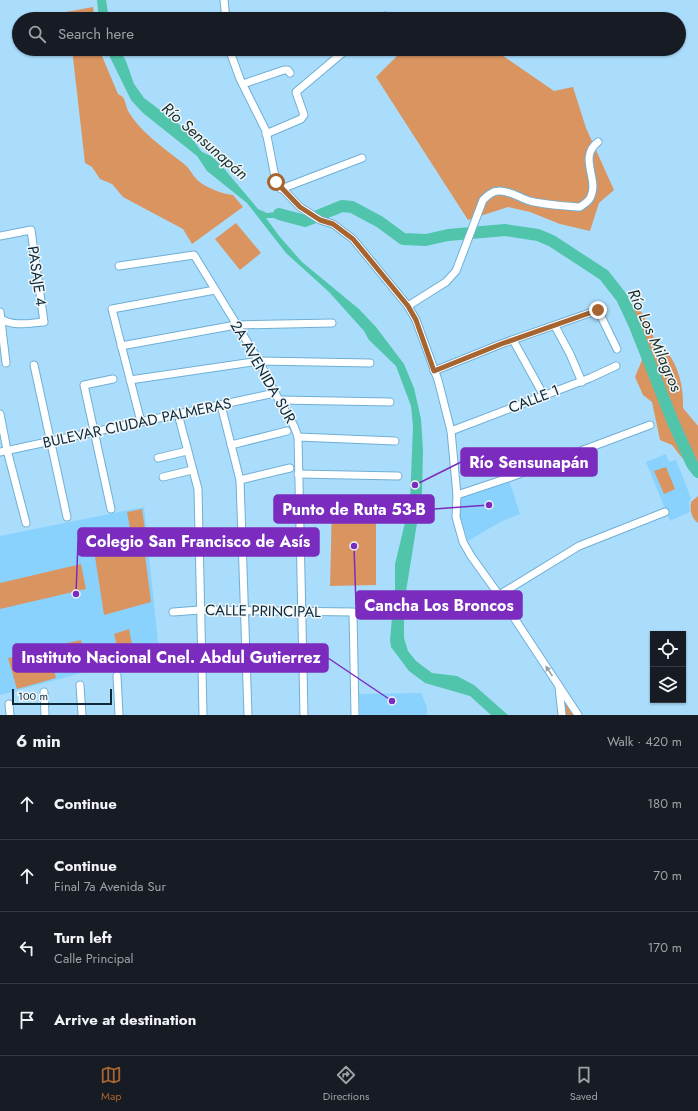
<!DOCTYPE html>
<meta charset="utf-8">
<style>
body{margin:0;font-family:Jost,sans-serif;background:#20242c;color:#f1f3f6}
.controls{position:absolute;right:12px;bottom:12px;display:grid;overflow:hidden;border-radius:0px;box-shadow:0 1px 3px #0004}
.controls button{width:36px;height:36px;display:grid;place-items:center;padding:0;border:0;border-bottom:1px solid #363941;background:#171b24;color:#f1f3f6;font:20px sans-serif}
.scale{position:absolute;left:12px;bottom:10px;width:100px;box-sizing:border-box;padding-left:4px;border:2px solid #0e2837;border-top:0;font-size:11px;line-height:14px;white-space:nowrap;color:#0e2837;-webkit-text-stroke:3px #f0f7fb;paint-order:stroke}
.stop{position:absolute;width:12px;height:12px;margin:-9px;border:3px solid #a66430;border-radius:50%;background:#fff}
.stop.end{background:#a66430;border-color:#fff;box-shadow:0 1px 4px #0008}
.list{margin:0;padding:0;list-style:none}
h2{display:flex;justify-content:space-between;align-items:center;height:52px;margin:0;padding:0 16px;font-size:17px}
h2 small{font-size:13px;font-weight:400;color:#9ea1a6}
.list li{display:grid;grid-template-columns:26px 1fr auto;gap:12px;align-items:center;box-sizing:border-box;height:72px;padding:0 16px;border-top:1px solid #363941}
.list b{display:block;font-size:15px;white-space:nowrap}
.list p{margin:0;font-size:13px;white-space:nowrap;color:#9ea1a6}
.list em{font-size:13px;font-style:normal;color:#9ea1a6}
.icon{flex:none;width:22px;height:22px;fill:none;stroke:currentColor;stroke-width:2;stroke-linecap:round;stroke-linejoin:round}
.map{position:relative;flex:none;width:698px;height:715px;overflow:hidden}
.search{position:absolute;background:#171b24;box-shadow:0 1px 3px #0004;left:12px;right:12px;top:12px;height:44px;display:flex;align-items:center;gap:10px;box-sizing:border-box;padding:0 14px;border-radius:22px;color:#9ea1a6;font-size:15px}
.sheet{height:340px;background:#171b24}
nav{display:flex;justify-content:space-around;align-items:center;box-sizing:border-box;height:56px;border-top:1px solid #363941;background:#171b24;font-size:11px;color:#9ea1a6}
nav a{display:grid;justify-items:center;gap:2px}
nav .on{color:#a66430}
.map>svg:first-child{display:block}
.built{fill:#89d2fe}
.green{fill:#da9460}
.water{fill:#51c5ab}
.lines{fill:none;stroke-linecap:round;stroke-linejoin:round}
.river{stroke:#51c5ab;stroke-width:12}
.minor-casing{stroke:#70afd5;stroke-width:9}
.minor{stroke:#fff;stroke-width:7}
.oneway{fill:#939ea5}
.route{stroke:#a66430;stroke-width:5}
.labels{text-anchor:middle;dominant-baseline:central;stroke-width:3;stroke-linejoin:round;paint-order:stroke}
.street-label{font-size:15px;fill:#0e2837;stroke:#f0f7fb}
.water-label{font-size:16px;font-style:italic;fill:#1a2e29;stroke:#f0f7fb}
.leader{fill:none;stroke:#7b2cbf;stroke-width:1.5}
.callout-dot{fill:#7b2cbf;stroke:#f0f7fb;stroke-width:1.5}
.callout{fill:#7b2cbf;stroke:#7b2cbf;stroke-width:1.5}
.callout-label{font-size:16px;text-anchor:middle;font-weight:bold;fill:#fff}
</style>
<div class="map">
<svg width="698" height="715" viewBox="0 0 698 715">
<rect width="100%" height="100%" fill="#aaddfc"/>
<!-- built -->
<g class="built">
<path d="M666,454L669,462L676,460L691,498L689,503L690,512L670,521L646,462Z"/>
<path d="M509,480L520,514L502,521L468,541L460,516L461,497Z"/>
<path d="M144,507L159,652L0,695V536Z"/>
<path d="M421,693L427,707V715H360L359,694Z"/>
</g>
<!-- green -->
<g class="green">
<path d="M93,7L95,19H67L66,12Z"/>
<path d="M72,49H99L118,94L123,97C126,102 126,109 130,114C141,132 166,150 183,163C192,170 193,179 204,185C213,190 223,194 233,195L243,207L192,244L183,229L123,197L112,184L100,179L92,167L85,163Z"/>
<path d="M404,49H493L554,91L573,87L586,128L614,190L599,203L590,231L560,224L530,212L508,207L468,220L376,77Z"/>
<path d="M236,223L261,253L240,270L215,239Z"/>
<path d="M631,304C647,313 645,321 653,336C655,342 663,347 667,352C679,366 684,390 683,408L698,426V478L672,445L660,440L652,402L643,395L635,377L642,360L637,342L625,315Z"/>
<path d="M666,467L675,489L664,494L654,471Z"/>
<path d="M698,496V523C691,518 690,510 691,502Z"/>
<path d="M332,506L376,507V585L330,586Z"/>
<path d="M142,509L146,537L132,539L127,512Z"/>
<path d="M143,538L151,602L104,615L94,550Z"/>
<path d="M81,564L86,589L0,609V583Z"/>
<path d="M129,629L134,655L120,659L114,634Z"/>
<path d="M81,640L87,668L74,673L67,643Z"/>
<path d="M49,650L56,678L17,689L8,658Z"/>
<path d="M564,702H567L576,715H565L562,705Z"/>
</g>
<!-- water -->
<g class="water">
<path d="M97,0H106L109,19H99Z"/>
<path d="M106,49H119L126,61L134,84L144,98L184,128L202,152L211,156L221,165L258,209L267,213L285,211L294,218H266L280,237L302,262L359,309L376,327L404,364L414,388L421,419L423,450L422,493L417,511V523L404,604V638L408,651L416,661L432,673L457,676L474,685L508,715H491L470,696L425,683L409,671L391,647L390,640L392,618L395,607V564L410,502L413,426L411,406L396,366L369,340L364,331L329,292L286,253L247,203L207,171L197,156L143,113L131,100Z"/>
</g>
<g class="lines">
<!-- river -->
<path class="river" d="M279,214L305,221L342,206L352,207L380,222L403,239L426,240L448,235L505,230L538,235L552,241L604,275L622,298L635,326L673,422L692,464L698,472"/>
<defs>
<g id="minor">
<path d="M224,0L226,19"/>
<path d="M382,19L385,16"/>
<path d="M229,49L240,79L266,131L276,182L300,207L320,220L333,224L353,239L408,306L416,320L438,380L451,431L457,495L456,517L463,542L471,556L499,595L578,715"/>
<path d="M243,84L284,70H288L290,73"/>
<path d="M266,134L301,119L304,115L296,92L347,49"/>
<path d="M281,189L362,158"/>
<path d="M0,236L31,230L44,322C29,323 15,327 1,319"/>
<path d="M119,266L194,255L259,361L275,393L294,426L298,437L304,715"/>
<path d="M408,306L446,282L456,271L483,200C487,196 492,191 498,191C509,190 520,198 530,201C546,205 564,206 580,207C584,204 590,201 591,196C599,179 578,157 598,142"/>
<path d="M0,312L6,363"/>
<path d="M555,326L570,354L582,382"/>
<path d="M513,340L544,396"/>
<path d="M121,346L236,325L332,323"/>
<path d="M34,365L67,517"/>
<path d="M434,371L501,344L598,310L617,349"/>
<path d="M130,380L259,361L370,363"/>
<path d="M280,400L390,402"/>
<path d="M221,405L240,480L248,715"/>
<path d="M0,414L7,450L26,523"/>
<path d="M178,414L198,489L203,715"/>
<path d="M141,422L112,309L215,290"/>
<path d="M451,431L590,378L616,366"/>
<path d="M298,437L395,441"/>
<path d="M231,445L287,431"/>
<path d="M0,452L275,393"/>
<path d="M158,458L187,451"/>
<path d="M298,474L398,476"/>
<path d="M163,477L192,470"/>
<path d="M240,480L290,468"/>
<path d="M457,495L511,477L650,425"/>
<path d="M111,509L84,385L113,379"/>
<path d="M499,595L579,546L665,512"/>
<path d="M173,612L200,610L353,612L355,715"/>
<path d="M117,676L119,715"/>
<path d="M80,685L82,715"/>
<path d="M559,687L562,715"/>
<path d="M44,692L45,715"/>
<path d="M9,704L10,715"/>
</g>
</defs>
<!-- minor casing -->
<use href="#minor" class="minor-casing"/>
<!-- minor -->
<use href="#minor" class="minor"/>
</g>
<!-- one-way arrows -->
<defs><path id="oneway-solid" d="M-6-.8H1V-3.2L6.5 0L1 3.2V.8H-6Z"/></defs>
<use class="oneway" href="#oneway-solid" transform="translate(549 671) rotate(-124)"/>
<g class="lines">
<!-- route -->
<path class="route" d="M276,182L300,207L320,220L333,224L353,239L408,306L416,320L434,371L501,344L598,310"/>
</g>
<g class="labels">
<!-- street labels -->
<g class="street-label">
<text transform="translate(37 276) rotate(82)">PASAJE 4</text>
<text transform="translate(263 372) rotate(60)">2A AVENIDA SUR</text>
<text transform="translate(534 399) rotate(-21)">CALLE 1</text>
<text transform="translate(137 423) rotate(-12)">BULEVAR CIUDAD PALMERAS</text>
<text transform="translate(263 611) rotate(1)">CALLE PRINCIPAL</text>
</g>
<!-- water labels -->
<g class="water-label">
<text transform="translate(205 141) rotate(41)">Río Sensunapán</text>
<text transform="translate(655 340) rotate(66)">Río Los Milagros</text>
</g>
</g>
<!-- callouts -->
<path class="leader" d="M415 485L461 462M489 505L434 509M76 594L78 542M354 546L356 605M392 701L328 658"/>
<g class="callout-dot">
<circle cx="415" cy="485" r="4"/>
<circle cx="489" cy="505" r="4"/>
<circle cx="76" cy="594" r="4"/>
<circle cx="354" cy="546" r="4"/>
<circle cx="392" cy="701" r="4"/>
</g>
<g class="callout">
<rect x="461" y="448" width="136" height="28" rx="4"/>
<rect x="274" y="495" width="160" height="28" rx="4"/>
<rect x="78" y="528" width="241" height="28" rx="4"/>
<rect x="356" y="591" width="166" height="28" rx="4"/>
<rect x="13" y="644" width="315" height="28" rx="4"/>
</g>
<g class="callout-label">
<text x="529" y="468">Río Sensunapán</text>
<text x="354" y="515">Punto de Ruta 53-B</text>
<text x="198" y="547">Colegio San Francisco de Asís</text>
<text x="439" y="611">Cancha Los Broncos</text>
<text x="171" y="663">Instituto Nacional Cnel. Abdul Gutierrez</text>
</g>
</svg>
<div class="controls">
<button><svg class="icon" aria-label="locate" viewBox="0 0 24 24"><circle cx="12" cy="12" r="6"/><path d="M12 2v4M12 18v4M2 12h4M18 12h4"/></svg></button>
<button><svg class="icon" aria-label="layers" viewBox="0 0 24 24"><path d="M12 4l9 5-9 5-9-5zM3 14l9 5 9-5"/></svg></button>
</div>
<div class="scale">100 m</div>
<div class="stop" style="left:276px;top:182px"></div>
<div class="stop end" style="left:598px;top:310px"></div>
<div class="search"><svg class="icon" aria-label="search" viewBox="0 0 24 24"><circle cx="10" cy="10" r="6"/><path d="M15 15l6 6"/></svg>Search here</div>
</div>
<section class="sheet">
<h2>6 min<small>Walk · 420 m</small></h2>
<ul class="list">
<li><svg class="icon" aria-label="ahead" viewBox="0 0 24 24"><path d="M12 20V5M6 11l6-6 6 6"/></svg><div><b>Continue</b></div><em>180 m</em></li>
<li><svg class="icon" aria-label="ahead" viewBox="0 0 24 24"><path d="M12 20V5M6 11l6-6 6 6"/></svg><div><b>Continue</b><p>Final 7a Avenida Sur</p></div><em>70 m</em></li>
<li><svg class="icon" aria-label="left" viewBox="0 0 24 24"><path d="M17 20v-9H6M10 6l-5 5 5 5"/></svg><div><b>Turn left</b><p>Calle Principal</p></div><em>170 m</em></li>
<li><svg class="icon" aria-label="arrive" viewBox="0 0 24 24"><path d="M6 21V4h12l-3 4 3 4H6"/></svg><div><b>Arrive at destination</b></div></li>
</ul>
</section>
<nav>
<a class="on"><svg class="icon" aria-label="map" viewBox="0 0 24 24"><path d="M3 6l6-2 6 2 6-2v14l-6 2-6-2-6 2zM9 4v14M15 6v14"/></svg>Map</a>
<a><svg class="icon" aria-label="directions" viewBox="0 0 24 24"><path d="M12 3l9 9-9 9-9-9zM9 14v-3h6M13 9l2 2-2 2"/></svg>Directions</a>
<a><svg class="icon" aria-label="saved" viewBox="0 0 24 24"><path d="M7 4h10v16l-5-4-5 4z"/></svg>Saved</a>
</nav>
